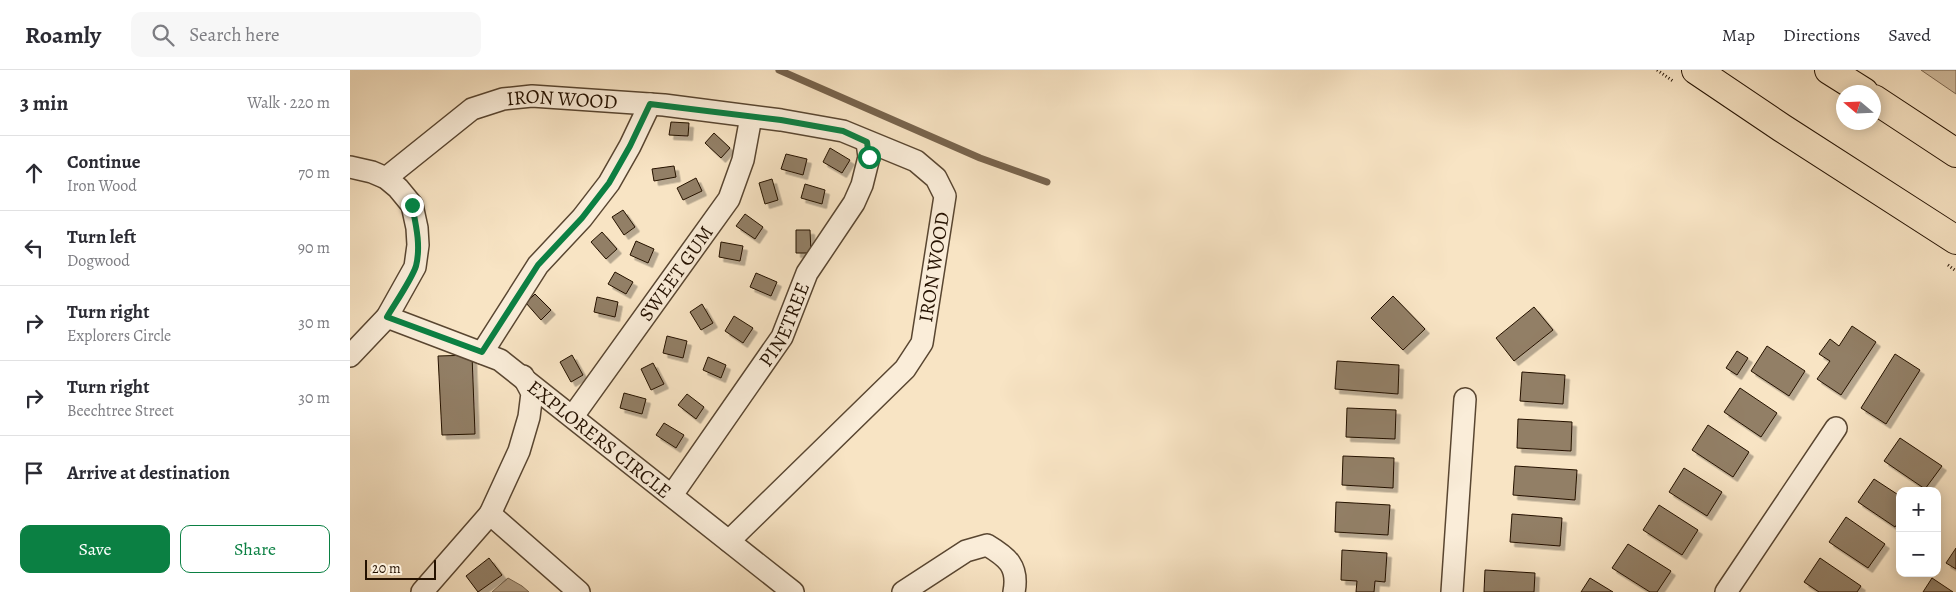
<!DOCTYPE html>
<meta charset="utf-8">
<style>
body{margin:0;font-family:Alegreya,serif;background:#f7f7f7;color:#2b2b33}
.controls{position:absolute;right:15px;bottom:15px;display:grid;overflow:hidden;border-radius:10px;box-shadow:0 2px 12px #0003}
.controls button{width:45px;height:45px;display:grid;place-items:center;padding:0;border:0;border-bottom:1px solid #e1e1e2;background:#fff;color:#2b2b33;font:25px sans-serif}
.compass{position:absolute;left:1486px;top:15px;width:45px;height:45px;border-radius:50%;background:#fff;box-shadow:0 2px 12px #0003;rotate:289deg}
.scale{position:absolute;left:15px;bottom:12px;width:71px;box-sizing:border-box;padding-left:5px;border:2px solid #241100;border-top:0;font-size:14px;line-height:18px;white-space:nowrap;color:#241100;-webkit-text-stroke:4px #faedd9;paint-order:stroke}
.stop{position:absolute;width:15px;height:15px;margin:-11px;border:4px solid #0b8043;border-radius:50%;background:#fff}
.stop.end{background:#0b8043;border-color:#fff;box-shadow:0 1px 5px #0008}
.list{margin:0;padding:0;list-style:none}
h2{display:flex;justify-content:space-between;align-items:center;height:65px;margin:0;padding:0 20px;font-size:21px}
h2 small{font-size:16px;font-weight:400;color:#7c7c81}
.list li{display:grid;grid-template-columns:32px 1fr auto;gap:15px;align-items:center;box-sizing:border-box;height:75px;padding:0 20px;border-top:1px solid #e1e1e2}
.list b{display:block;font-size:19px;white-space:nowrap}
.list p{margin:0;font-size:16px;white-space:nowrap;color:#7c7c81}
.list em{font-size:16px;font-style:normal;color:#7c7c81}
.actions{display:flex;gap:10px;padding:15px 20px}
.actions a{flex:1;padding:11px 0;border:1px solid #0b8043;border-radius:10px;text-align:center;font-size:18px;color:#0b8043}
.actions .main{background:#0b8043;color:#fff}
.icon{flex:none;width:28px;height:28px;fill:none;stroke:currentColor;stroke-width:2;stroke-linecap:round;stroke-linejoin:round}
.map{position:relative;flex:none;width:1606px;height:522px;overflow:hidden}
header{display:flex;align-items:center;gap:30px;box-sizing:border-box;height:70px;padding:0 25px;background:#fff;border-bottom:1px solid #e1e1e2}
header strong{font-size:24px}
nav{display:flex;gap:28px;margin-inline-start:auto;font-size:18px}
.search{width:350px;height:45px;background:#f7f7f7;display:flex;align-items:center;gap:12px;box-sizing:border-box;padding:0 18px;border-radius:10px;color:#7c7c81;font-size:19px}
main{display:flex}
aside{flex:1;background:#fff}
.map>svg:first-child{display:block}
.green{fill:#d4c0a3;stroke:#7c6852}
.water{fill:#b09c81;stroke:#78644d}
.lines{fill:none;stroke-linecap:round;stroke-linejoin:round}
.stream{stroke:#78644d;stroke-width:7}
.building{fill:#927f66;stroke:#241100;filter:url(#shadow)}
.minor-casing{stroke:#594631;stroke-width:24}
.trunk-casing{stroke:#241100;stroke-width:30}
.path{stroke:#241100;stroke-width:3;stroke-dasharray:1 2.5;stroke-linecap:butt}
.minor{stroke:#faedd9;stroke-width:21}
.trunk{stroke:#f8e4c4;stroke-width:28}
.route{stroke:#0b8043;stroke-width:6}
.labels{text-anchor:middle;dominant-baseline:central;stroke-width:5;stroke-linejoin:round;paint-order:stroke}
.street-label{font-size:20px;fill:#241100;stroke:#faedd9}
</style>
<header>
<strong>Roamly</strong>
<div class="search"><svg class="icon" aria-label="search" viewBox="0 0 24 24"><circle cx="10" cy="10" r="6"/><path d="M15 15l6 6"/></svg>Search here</div>
<nav><a>Map</a><a>Directions</a><a>Saved</a></nav>
</header>
<main>
<aside>
<h2>3 min<small>Walk · 220 m</small></h2>
<ul class="list">
<li><svg class="icon" aria-label="ahead" viewBox="0 0 24 24"><path d="M12 20V5M6 11l6-6 6 6"/></svg><div><b>Continue</b><p>Iron Wood</p></div><em>70 m</em></li>
<li><svg class="icon" aria-label="left" viewBox="0 0 24 24"><path d="M17 20v-9H6M10 6l-5 5 5 5"/></svg><div><b>Turn left</b><p>Dogwood</p></div><em>90 m</em></li>
<li><svg class="icon" aria-label="right" viewBox="0 0 24 24"><path d="M7 20v-9h11M14 6l5 5-5 5"/></svg><div><b>Turn right</b><p>Explorers Circle</p></div><em>30 m</em></li>
<li><svg class="icon" aria-label="right" viewBox="0 0 24 24"><path d="M7 20v-9h11M14 6l5 5-5 5"/></svg><div><b>Turn right</b><p>Beechtree Street</p></div><em>30 m</em></li>
<li><svg class="icon" aria-label="arrive" viewBox="0 0 24 24"><path d="M6 21V4h12l-3 4 3 4H6"/></svg><div><b>Arrive at destination</b></div></li>
</ul>
<div class="actions"><a class="main">Save</a><a>Share</a></div>
</aside>
<div class="map">
<svg width="1606" height="522" viewBox="0 0 1606 522">
<defs>
<filter id="shadow"><feDropShadow dx="4.5" dy="4.5" stdDeviation="0" flood-color="#0004"/></filter>
</defs>
<rect width="100%" height="100%" fill="#f8e4c4"/>
<filter id="stains"><feTurbulence type="fractalNoise" baseFrequency=".004" numOctaves="4"/><feColorMatrix values="0 0 0 0 .2 0 0 0 0 .09 0 0 0 0 .02 0 0 0 .5 -.17"/></filter>
<radialGradient id="worn" r=".72"><stop offset=".6" stop-color="#630" stop-opacity="0"/><stop offset="1" stop-color="#630" stop-opacity=".3"/></radialGradient>
<!-- green -->
<path class="green" d="M1571,0H1606V24Z"/>
<!-- water -->
<path class="water" d="M158,508L172,516L179,522H142Z"/>
<g class="lines">
<!-- stream -->
<path class="stream" d="M429,0L630,88L697,112"/>
</g>
<!-- building -->
<g class="building">
<path d="M321,52L339,53L338,66L319,65Z"/>
<path d="M364,63L380,78L371,88L355,73Z"/>
<path d="M480,78L500,90L492,103L473,92Z"/>
<path d="M436,84L457,89L453,105L431,99Z"/>
<path d="M324,96L326,107L304,111L302,99Z"/>
<path d="M346,108L352,121L333,130L327,118Z"/>
<path d="M422,109L428,130L415,134L409,113Z"/>
<path d="M455,114L475,120L472,134L451,128Z"/>
<path d="M273,140L285,157L274,165L262,147Z"/>
<path d="M395,144L413,157L405,169L386,156Z"/>
<path d="M446,160H460L461,183H446Z"/>
<path d="M252,162L267,179L256,189L241,172Z"/>
<path d="M286,171L304,179L298,193L280,185Z"/>
<path d="M371,172L393,176L390,191L369,187Z"/>
<path d="M265,202L283,212L276,224L258,214Z"/>
<path d="M406,203L427,212L421,226L400,217Z"/>
<path d="M185,224L201,240L191,250L176,233Z"/>
<path d="M1043,226L1075,259L1053,280L1021,248Z"/>
<path d="M247,227L268,232L265,247L244,242Z"/>
<path d="M352,234L363,253L351,260L340,242Z"/>
<path d="M1184,237L1203,260L1164,291L1146,268Z"/>
<path d="M384,246L403,258L393,273L375,261Z"/>
<path d="M1502,256L1526,272L1491,325L1467,309L1480,291L1469,284L1480,269L1489,276Z"/>
<path d="M317,266L337,271L333,288L313,283Z"/>
<path d="M1417,276L1455,301L1439,326L1401,301Z"/>
<path d="M1387,281L1398,288L1387,305L1376,298Z"/>
<path d="M1545,284L1570,300L1536,354L1511,338Z"/>
<path d="M122,285L125,364L92,365L88,286Z"/>
<path d="M222,285L233,305L221,312L210,292Z"/>
<path d="M358,287L376,295L371,308L353,300Z"/>
<path d="M987,291L1049,295L1048,324L985,319Z"/>
<path d="M303,293L314,314L301,320L291,299Z"/>
<path d="M1172,302L1215,305L1213,334L1170,331Z"/>
<path d="M1390,318L1427,343L1411,367L1374,342Z"/>
<path d="M274,323L296,329L292,344L270,338Z"/>
<path d="M337,324L354,337L346,349L328,335Z"/>
<path d="M997,338L1046,340L1045,369L996,367Z"/>
<path d="M1168,349L1222,352L1221,381L1167,378Z"/>
<path d="M314,353L334,365L326,378L306,365Z"/>
<path d="M1358,355L1399,382L1383,407L1342,380Z"/>
<path d="M1550,368L1592,396L1575,419L1534,391Z"/>
<path d="M993,386L1044,388L1043,418L992,415Z"/>
<path d="M1165,396L1227,400L1225,430L1163,425Z"/>
<path d="M1334,398L1372,422L1357,446L1319,422Z"/>
<path d="M1524,409L1550,426V450L1545,457L1508,432Z"/>
<path d="M986,432L1040,435L1038,465L985,462Z"/>
<path d="M1309,435L1348,460L1332,485L1293,460Z"/>
<path d="M1162,444L1212,448L1210,476L1160,472Z"/>
<path d="M1496,447L1535,474L1518,498L1479,472Z"/>
<path d="M1278,474L1321,501L1307,522H1300L1262,498Z"/>
<path d="M1606,478V499L1596,493Z"/>
<path d="M992,480L1037,483L1035,512L1025,511L1024,522H1006L1007,511L991,510Z"/>
<path d="M139,488L152,505L128,522L116,506Z"/>
<path d="M1470,488L1511,516L1507,522H1469L1454,512Z"/>
<path d="M1135,500L1185,503L1184,522H1134Z"/>
<path d="M1240,508L1263,522H1231Z"/>
<path d="M1582,508L1603,522H1573Z"/>
</g>
<g class="lines">
<defs>
<g id="minor">
<path d="M0,97L22,102L36,108L48,118L62,135L67,158L68,175L65,197L37,247L0,286"/>
<path id="s1" d="M36,108L122,39L153,29L182,26L314,35L431,50L493,61L566,91L586,108L595,126L572,273L555,299L379,471"/>
<path id="s2" d="M37,247L150,290L443,522"/>
<path d="M132,283L188,195L232,148L259,113L280,76L300,34"/>
<path id="s3" d="M223,346L379,129L393,90L401,47"/>
<path id="s4" d="M322,425L432,267L457,203L504,133L512,115L519,87L517,72"/>
<path d="M140,444L169,381L179,347L182,323L173,306"/>
<path d="M72,522L140,444L229,522"/>
<path d="M553,522L616,481L637,475C657,487 669,496 664,522"/>
<path d="M1102,522L1115,329"/>
<path d="M1376,522L1486,358"/>
</g>
<g id="trunk">
<path d="M1346,0L1432,58L1606,170"/>
<path d="M1479,0L1514,22"/>
<path d="M1524,29L1606,83"/>
</g>
</defs>
<!-- minor casing -->
<use href="#minor" class="minor-casing"/>
<!-- trunk casing -->
<use href="#trunk" class="trunk-casing"/>
<!-- path -->
<g class="path">
<path d="M1307,0L1323,11"/>
<path d="M1598,195L1606,201"/>
</g>
<!-- minor -->
<use href="#minor" class="minor"/>
<!-- trunk -->
<use href="#trunk" class="trunk"/>
</g>
<g class="lines">
<!-- route -->
<path class="route" d="M62,135C66,155 71,176 66,196C62,209 44,235 37,247L132,282L188,195L232,148L259,113L280,76L300,34L431,50L493,61L517,72L519,87"/>
</g>
<g class="labels">
<!-- street labels -->
<g class="street-label">
<text stroke="none"><textPath href="#s1" startOffset="202">IRON WOOD</textPath></text>
<text transform="translate(584 197) rotate(-81)">IRON WOOD</text>
<text stroke="none"><textPath href="#s3" startOffset="176">SWEET GUM</textPath></text>
<text stroke="none"><textPath href="#s4" startOffset="205">PINETREE</textPath></text>
<text stroke="none"><textPath href="#s2" startOffset="248">EXPLORERS CIRCLE</textPath></text>
</g>
</g>
<rect width="100%" height="100%" filter="url(#stains)"/>
<rect width="100%" height="100%" fill="url(#worn)"/>
</svg>
<div class="controls">
<button>+</button>
<button>−</button>
</div>
<svg class="compass" viewBox="-18 -18 36 36"><path d="M0-13l5 13h-10z" fill="#e53935"/><path d="M0 13l5-13h-10z" fill="#7c7c81"/></svg>
<div class="scale">20 m</div>
<div class="stop" style="left:519px;top:87px"></div>
<div class="stop end" style="left:62px;top:135px"></div>
</div>
</main>
